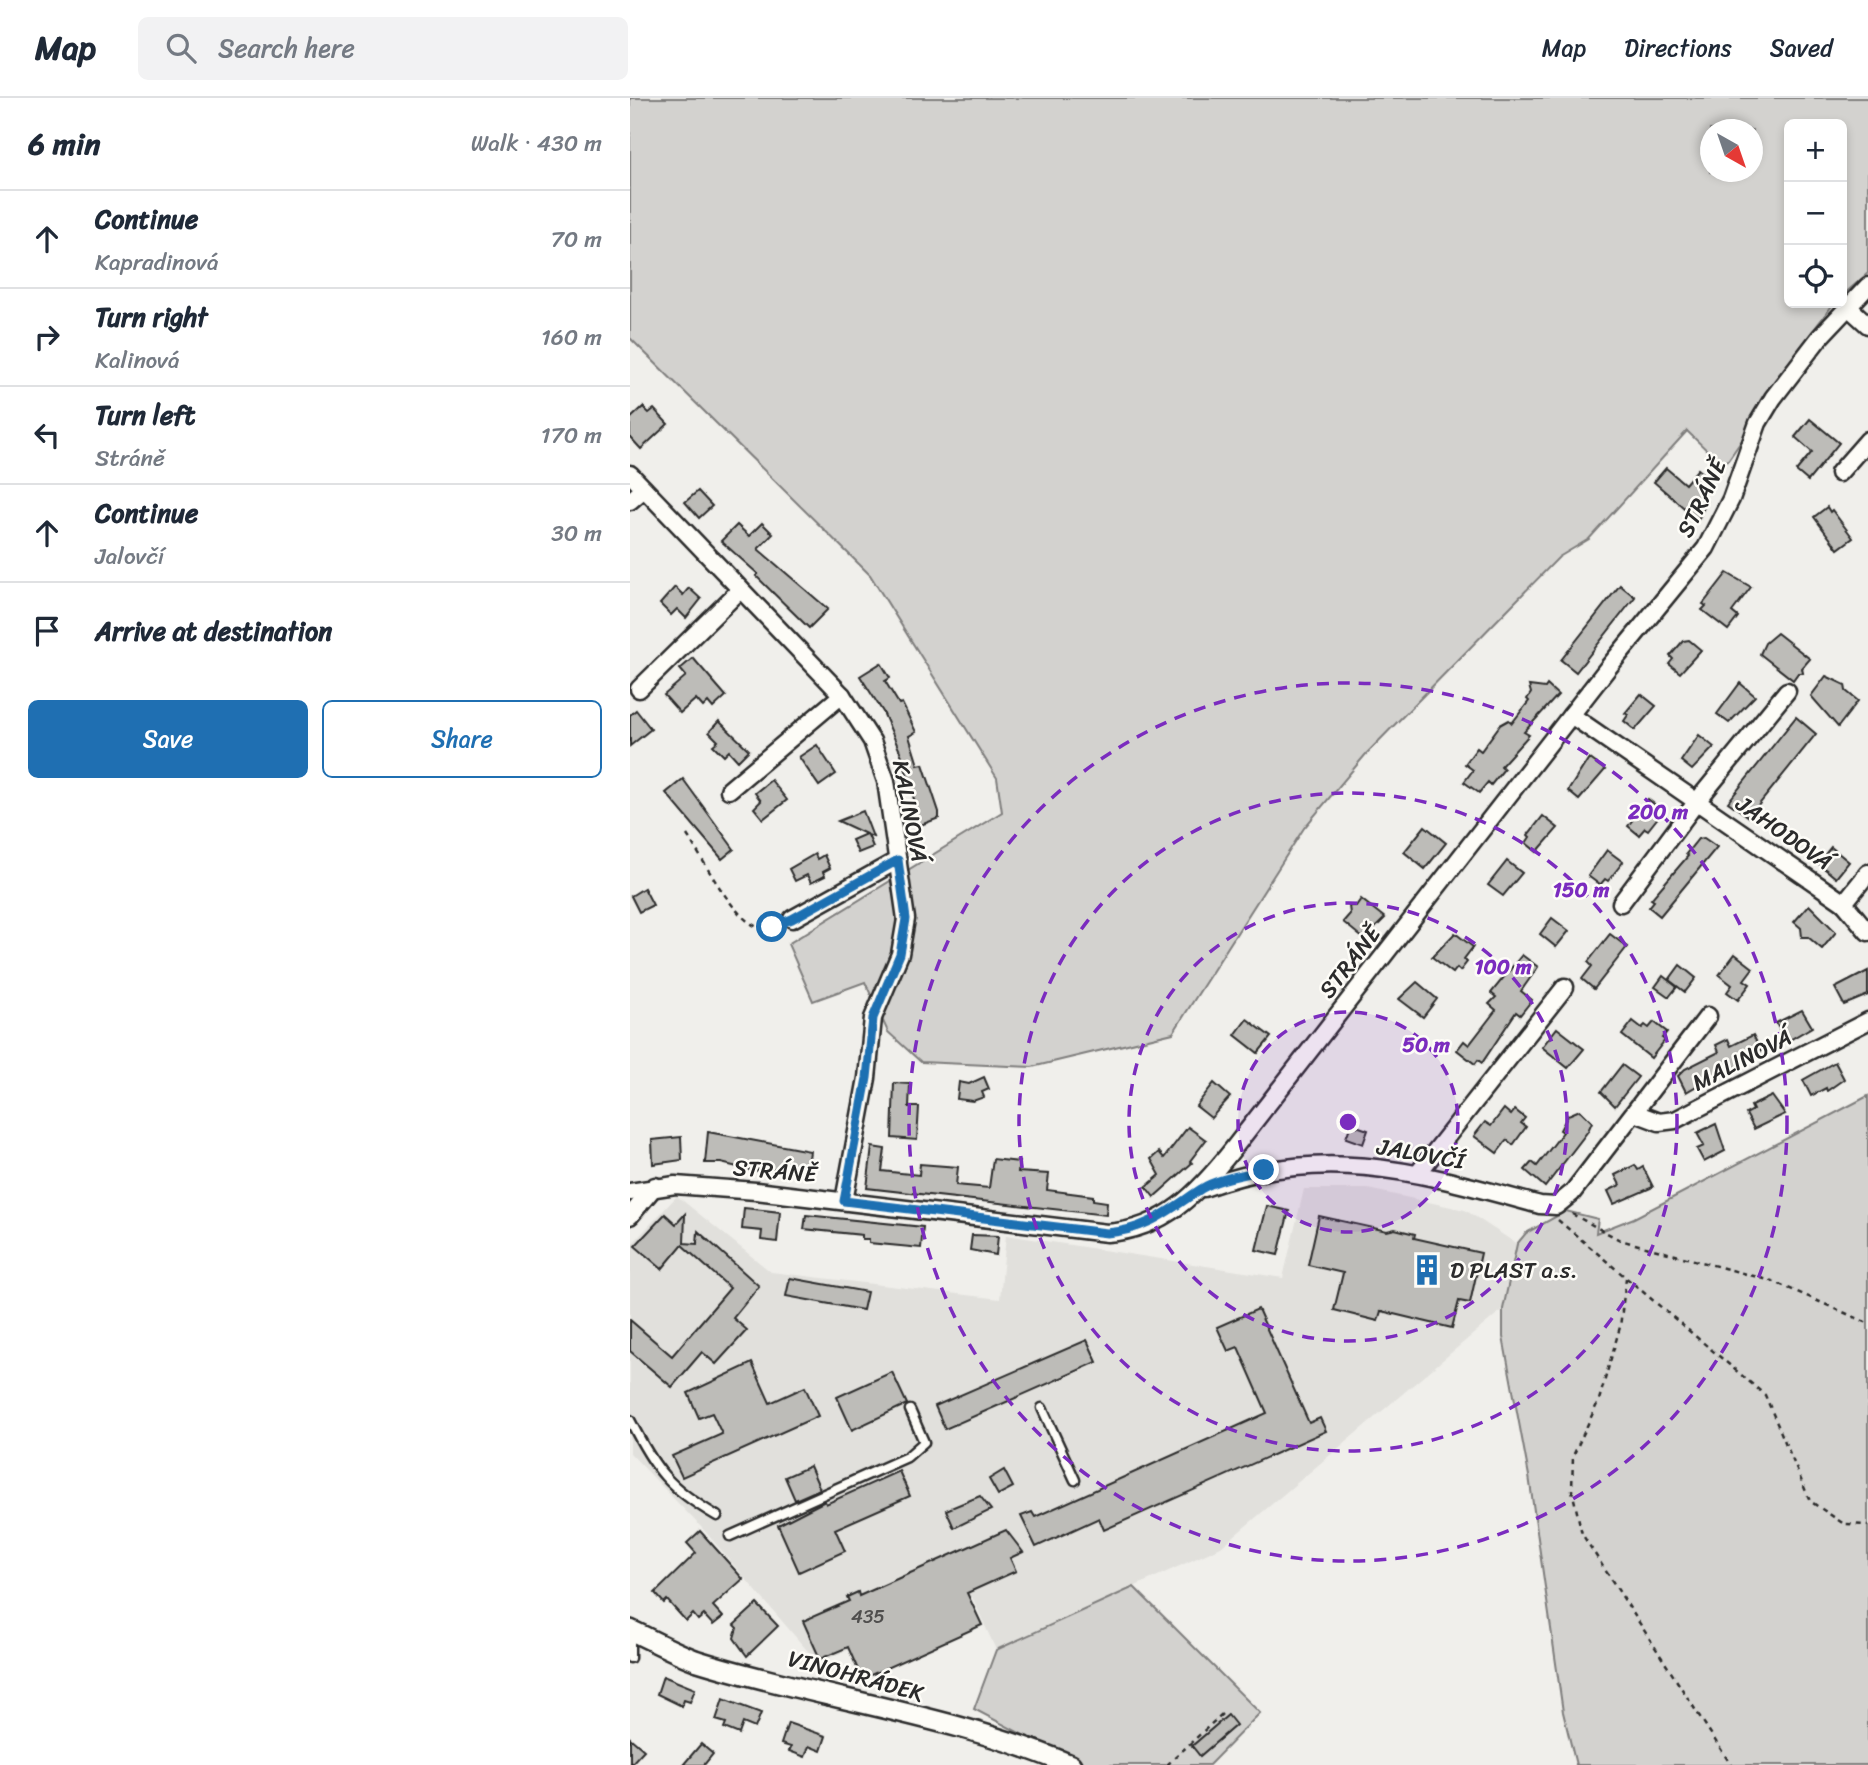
<!DOCTYPE html>
<meta charset="utf-8">
<style>
body{margin:0;font-family:Sriracha,sans-serif;background:#f2f2f3;color:#1f2937}
.controls{position:absolute;right:21px;top:21px;display:grid;overflow:hidden;border-radius:10px;box-shadow:0 4px 10px #0003}
.controls button{width:63px;height:63px;display:grid;place-items:center;padding:0;border:0;border-bottom:2px solid #e0e1e3;background:#fff;color:#1f2937;font:35px sans-serif}
.compass{position:absolute;left:1070px;top:21px;width:63px;height:63px;border-radius:50%;background:#fff;box-shadow:0 4px 10px #0003;rotate:140deg}
.stop{position:absolute;width:21px;height:21px;margin:-16px;border:5px solid #1f6fb2;border-radius:50%;background:#fff}
.stop.end{background:#1f6fb2;border-color:#fff;box-shadow:0 2px 7px #0008}
.list{margin:0;padding:0;list-style:none}
h2{display:flex;justify-content:space-between;align-items:center;height:91px;margin:0;padding:0 28px;font-size:30px}
h2 small{font-size:23px;font-weight:400;color:#747a83}
.list li{display:grid;grid-template-columns:46px 1fr auto;gap:21px;align-items:center;box-sizing:border-box;height:98px;padding:0 28px;border-top:2px solid #e0e1e3}
.list b{display:block;font-size:26px;white-space:nowrap}
.list p{margin:0;font-size:23px;white-space:nowrap;color:#747a83}
.list em{font-size:23px;font-style:normal;color:#747a83}
.actions{display:flex;gap:14px;padding:21px 28px}
.actions a{flex:1;padding:16px 0;border:2px solid #1f6fb2;border-radius:10px;text-align:center;font-size:24px;color:#1f6fb2}
.actions .main{background:#1f6fb2;color:#fff}
.icon{flex:none;width:38px;height:38px;fill:none;stroke:currentColor;stroke-width:2;stroke-linecap:round;stroke-linejoin:round}
.map{position:relative;flex:none;width:1238px;height:1667px;overflow:hidden}
header{display:flex;align-items:center;gap:42px;box-sizing:border-box;height:98px;padding:0 35px;background:#fff;border-bottom:2px solid #e0e1e3}
header strong{font-size:33px}
nav{display:flex;gap:38px;margin-inline-start:auto;font-size:24px}
.search{width:490px;height:63px;background:#f2f2f3;display:flex;align-items:center;gap:18px;box-sizing:border-box;padding:0 24px;border-radius:10px;color:#747a83;font-size:26px}
main{display:flex}
aside{flex:1;background:#fff}
.map>svg:first-child{display:block}
.built{fill:#e1e0dc}
.green{fill:#d3d2cf;stroke:#7f7e7d;stroke-width:2;fill-rule:evenodd}
.building{fill:#bdbcb8;stroke:#2b2b2b;stroke-width:2}
.lines{fill:none;stroke-linecap:round;stroke-linejoin:round}
.service-casing{stroke:#2b2b2b;stroke-width:13}
.minor-casing{stroke:#2b2b2b;stroke-width:21}
.tertiary-casing{stroke:#2b2b2b;stroke-width:24}
.path{stroke:#2b2b2b;stroke-width:2.5;stroke-dasharray:5 5;stroke-linecap:butt}
.service{stroke:#fdfcf7;stroke-width:8}
.minor{stroke:#fdfcf7;stroke-width:16}
.tertiary{stroke:#fdfcf7;stroke-width:19}
.route{stroke:#1f6fb2;stroke-width:9}
.ring{fill:none;stroke:#7b2cbf;stroke-width:3.5;stroke-dasharray:12 9}
.labels{text-anchor:middle;dominant-baseline:central;stroke-width:5;stroke-linejoin:round;paint-order:stroke}
.number-label{font-size:19px;fill:#504f4e}
.street-label{font-size:23px;fill:#2b2b2b;stroke:#fdfcf7}
.poi-label{font-size:23px;fill:#2b2b2b;stroke:#fdfcf7;text-anchor:start}
.centre{fill:#7b2cbf;stroke:#fdfcf7;stroke-width:3.5}
.ring-label{font-size:21px;text-anchor:middle;font-weight:bold;fill:#7b2cbf;stroke:#fdfcf7;stroke-width:5;stroke-linejoin:round;paint-order:stroke}
</style>
<header>
<strong>Map</strong>
<div class="search"><svg class="icon" aria-label="search" viewBox="0 0 24 24"><circle cx="10" cy="10" r="6"/><path d="M15 15l6 6"/></svg>Search here</div>
<nav><a>Map</a><a>Directions</a><a>Saved</a></nav>
</header>
<main>
<aside>
<h2>6 min<small>Walk · 430 m</small></h2>
<ul class="list">
<li><svg class="icon" aria-label="ahead" viewBox="0 0 24 24"><path d="M12 20V5M6 11l6-6 6 6"/></svg><div><b>Continue</b><p>Kapradinová</p></div><em>70 m</em></li>
<li><svg class="icon" aria-label="right" viewBox="0 0 24 24"><path d="M7 20v-9h11M14 6l5 5-5 5"/></svg><div><b>Turn right</b><p>Kalinová</p></div><em>160 m</em></li>
<li><svg class="icon" aria-label="left" viewBox="0 0 24 24"><path d="M17 20v-9H6M10 6l-5 5 5 5"/></svg><div><b>Turn left</b><p>Stráně</p></div><em>170 m</em></li>
<li><svg class="icon" aria-label="ahead" viewBox="0 0 24 24"><path d="M12 20V5M6 11l6-6 6 6"/></svg><div><b>Continue</b><p>Jalovčí</p></div><em>30 m</em></li>
<li><svg class="icon" aria-label="arrive" viewBox="0 0 24 24"><path d="M6 21V4h12l-3 4 3 4H6"/></svg><div><b>Arrive at destination</b></div></li>
</ul>
<div class="actions"><a class="main">Save</a><a>Share</a></div>
</aside>
<div class="map">
<svg width="1238" height="1667" viewBox="0 0 1238 1667">
<rect width="100%" height="100%" fill="#f0efeb"/>
<filter id="ink" filterUnits="userSpaceOnUse"><feTurbulence type="fractalNoise" baseFrequency=".0143" numOctaves="2"/><feDisplacementMap in="SourceGraphic" scale="14" xChannelSelector="R" yChannelSelector="G"/><feConvolveMatrix kernelMatrix="1 2 1 2 8 2 1 2 1" color-interpolation-filters="sRGB"/></filter>
<g filter="url(#ink)">
<!-- built -->
<path class="built" d="M674,1091H738L835,1112L887,1146L873,1211L591,1449L366,1552L342,1499L188,1565L72,1430L0,1355V1148L47,1098L141,1174L370,1201L376,1137L653,1180Z"/>
<!-- green -->
<g class="green">
<path d="M0,0H1238V175L1212,198V26H1159V205H1204L1134,297L1112,342L1094,368L1083,367L1084,359L1057,333L959,441L929,459L736,656L674,730L543,935L402,969L291,964L258,934L235,884L183,903L158,846L372,714L367,680L240,477L0,240ZM1080,32H1122V74H1080Z"/>
<path d="M1238,998V1667H946L933,1614L899,1378L873,1239V1211L887,1146L896,1135L936,1113L968,1121L966,1135L1004,1120Z"/>
<path d="M504,1489L630,1615L579,1667H450L344,1611L366,1552Z"/>
</g>
<!-- building -->
<g class="building">
<path d="M13,309L19,315L24,311L38,326L11,351L0,339V321Z"/>
<path d="M1180,321L1209,345L1178,383L1166,373L1182,354L1165,339Z"/>
<path d="M1036,370L1055,386L1068,371L1082,383L1070,396L1077,403L1068,422L1024,384Z"/>
<path d="M68,393L82,408L69,420L55,404Z"/>
<path d="M1197,409L1200,414L1202,412L1223,440L1208,451L1184,419Z"/>
<path d="M132,425L143,436L128,451L198,511L179,530L126,478L128,476L91,443L107,427L119,438Z"/>
<path d="M1097,475L1121,489L1102,514L1108,519L1098,532L1072,512L1076,508L1073,506Z"/>
<path d="M990,487L1005,499L946,574L931,562Z"/>
<path d="M45,489L53,497L59,490L71,501L56,520L47,511L41,517L30,506Z"/>
<path d="M1147,535L1180,561L1172,570L1173,575H1168L1163,582L1130,556L1135,545Z"/>
<path d="M1059,542L1071,552L1050,575L1039,566L1043,561L1040,558L1053,543Z"/>
<path d="M63,560L96,598L83,610L78,604L73,609L66,601L50,615L34,597L56,578L50,571Z"/>
<path d="M251,565L260,580L255,583L269,606L272,605L286,634L279,638L288,667L293,666L309,714V720L288,728L279,707L285,705L272,658L253,614L230,578Z"/>
<path d="M1196,578L1215,587L1216,593L1228,603L1208,629L1181,598Z"/>
<path d="M1110,585L1125,598L1099,625L1087,616Z"/>
<path d="M917,587L928,597L894,634L899,637L871,668L874,671L861,687L858,684L849,695L834,684L843,672L835,666L847,650L851,653L870,627L879,622L882,625L899,603L897,601L901,595L899,588L915,590Z"/>
<path d="M1011,596L1026,608L1005,632L994,623L998,617L995,615Z"/>
<path d="M6,612L21,631L0,648V617Z"/>
<path d="M1166,619L1186,636L1119,719L1098,704Z"/>
<path d="M89,623L119,652L108,663L99,653L94,658L83,647L88,643L79,634Z"/>
<path d="M1069,637L1084,649L1062,672L1051,663Z"/>
<path d="M187,647L206,676L189,688L169,659Z"/>
<path d="M959,660L975,672L949,702L938,693Z"/>
<path d="M53,681L104,751L92,761L36,695Z"/>
<path d="M141,682L157,702L133,721L124,710L131,703L125,695Z"/>
<path d="M1018,701L1033,713L1018,732L1015,730L1009,737L998,728Z"/>
<path d="M233,713L243,739L238,737L243,749L228,755L222,742L236,736L208,723Z"/>
<path d="M913,718L928,730L907,754L896,745L900,739L898,737Z"/>
<path d="M795,728L816,745L795,771L774,754Z"/>
<path d="M1074,740L1087,749L1030,818L1019,809L1024,803L1021,801L1058,758L1056,756L1068,741Z"/>
<path d="M1201,749L1219,764L1206,780L1188,765Z"/>
<path d="M977,752L993,764L978,783L975,781L970,787L958,778Z"/>
<path d="M185,756L187,761L194,757L200,770L193,774L195,778L181,785L177,777L165,783L159,771Z"/>
<path d="M877,763L892,775L873,798L858,787Z"/>
<path d="M14,790L23,807L9,814L1,798Z"/>
<path d="M731,801L755,820L734,841L713,824L720,816L719,808H726Z"/>
<path d="M1179,807L1206,834L1192,851L1178,839H1172L1171,830L1164,824Z"/>
<path d="M922,820L939,833L926,849L910,836Z"/>
<path d="M825,835L843,849L834,861L837,864L830,873L827,870L823,875L802,859Z"/>
<path d="M980,836L997,849L964,891L952,881L962,868L958,864Z"/>
<path d="M1105,856L1123,870L1114,882L1120,886L1108,902L1097,894L1102,887L1089,877Z"/>
<path d="M892,857L908,869L891,893L902,902L890,917L886,914L852,965L848,962L845,966L827,952L834,943L839,947L866,912L859,906L866,899L861,895Z"/>
<path d="M1050,867L1066,880L1055,894L1039,882Z"/>
<path d="M1238,873V897L1214,907L1205,890Z"/>
<path d="M1033,878L1047,889L1039,899L1025,889Z"/>
<path d="M787,884L807,901L793,919L769,901Z"/>
<path d="M1172,912L1182,929L1156,944L1146,925Z"/>
<path d="M617,921L641,939L628,955L605,937Z"/>
<path d="M1003,923L1012,930L1015,927L1019,930L1024,924L1037,934L1032,940L1035,942L1021,960L992,937Z"/>
<path d="M927,930L954,951L938,970L912,949Z"/>
<path d="M1123,937L1131,953L1113,962L1115,965L1103,971L1101,968L1056,994L1048,978L1055,971L1089,954L1086,947L1098,941L1101,948Z"/>
<path d="M1205,964L1214,981L1197,993L1196,990L1181,998L1173,982Z"/>
<path d="M992,967L1008,979L985,1008L971,994Z"/>
<path d="M354,979L359,991L352,994L354,999L343,1003L327,1001L329,984L339,986Z"/>
<path d="M264,985L280,986L279,1009H289L287,1042L262,1040Z"/>
<path d="M584,985L600,999L581,1020L566,1008Z"/>
<path d="M1142,998L1155,1016L1124,1031L1116,1016L1123,1012L1121,1008Z"/>
<path d="M874,1011L881,1017L885,1012L895,1020L891,1025L896,1029L883,1047L877,1042L867,1055L844,1038L855,1024L861,1028Z"/>
<path d="M950,1012L962,1024L958,1033L915,1089L895,1072L902,1064L907,1068L933,1034L930,1032L938,1017Z"/>
<path d="M721,1026L738,1032L733,1046L716,1040Z"/>
<path d="M1086,1026L1095,1053L1074,1064L1067,1051L1074,1048L1067,1035Z"/>
<path d="M558,1029L576,1042L560,1063L562,1065L524,1099L516,1089L530,1077L521,1061L529,1054L534,1060Z"/>
<path d="M78,1034L180,1053L177,1076L138,1071L124,1073L91,1065H75Z"/>
<path d="M51,1039L52,1062L23,1066L22,1042Z"/>
<path d="M242,1049L255,1051L252,1073L289,1077L290,1066L328,1069L326,1087L359,1090L363,1061L389,1064L388,1074L419,1076L417,1092L463,1098V1102L477,1104L476,1117L237,1090Z"/>
<path d="M1005,1067L1008,1072L1013,1069L1023,1089L984,1106L978,1093L990,1087L985,1077Z"/>
<path d="M637,1108L659,1113L648,1157L626,1152Z"/>
<path d="M114,1110L150,1114L147,1144L131,1142L132,1133L112,1131Z"/>
<path d="M35,1116L46,1126L55,1116L54,1145L67,1146L68,1133L129,1188L103,1220L117,1232L86,1266L72,1254L42,1289L0,1253V1222L42,1258L100,1190L52,1147L32,1171L5,1148Z"/>
<path d="M176,1117L293,1129L291,1150L239,1145V1141H232V1137L174,1131Z"/>
<path d="M689,1118L757,1133L765,1131L785,1136L784,1140L851,1155L840,1205L829,1203L822,1230L751,1213L748,1223L704,1212L713,1175L678,1167Z"/>
<path d="M342,1137L368,1138L366,1157L340,1152Z"/>
<path d="M160,1180L237,1194L233,1212L156,1198Z"/>
<path d="M628,1211L679,1325L690,1320L696,1333L474,1432L469,1420L406,1449L391,1418L402,1414L405,1419L637,1315L608,1249L598,1253L587,1229Z"/>
<path d="M457,1242L467,1264L315,1331L305,1308Z"/>
<path d="M122,1265L140,1305L175,1289L188,1318L52,1379L42,1358L92,1336L82,1315L69,1320L58,1295Z"/>
<path d="M262,1274L277,1306L222,1332L207,1299Z"/>
<path d="M180,1368L190,1391L165,1402L155,1379Z"/>
<path d="M374,1372L383,1389L368,1397L359,1381Z"/>
<path d="M269,1373L280,1398L205,1431L215,1453L169,1474L148,1427L195,1403L196,1406Z"/>
<path d="M350,1398L361,1412L324,1430L316,1412Z"/>
<path d="M376,1432L393,1454L380,1460L386,1473L337,1495L352,1527L232,1581L218,1549L190,1561L173,1523L219,1503L217,1499L228,1494L229,1498Z"/>
<path d="M70,1433L113,1481L83,1508L93,1519L83,1527L74,1517L68,1522L63,1516L56,1523L37,1502L34,1505L25,1495L66,1455L57,1445Z"/>
<path d="M127,1506L148,1528L117,1558L104,1540L107,1530L104,1527Z"/>
<path d="M33,1578L65,1591L60,1604L54,1602L52,1608L27,1596Z"/>
<path d="M93,1601L131,1615L125,1630L113,1625L109,1636L94,1630L96,1625L86,1622Z"/>
<path d="M598,1617L606,1627L570,1658L562,1648Z"/>
<path d="M158,1625L196,1638L191,1653L179,1648L175,1659L159,1653L161,1649L151,1646Z"/>
<path d="M0,1640L14,1652L0,1667Z"/>
<path d="M71,1646L83,1656L74,1667H53Z"/>
</g>
<g class="lines">
<defs>
<g id="service">
<path d="M412,1310L445,1382"/>
<path d="M0,1322C25,1372 39,1390 87,1418"/>
<path d="M100,1438L277,1359L294,1344L280,1312"/>
<path d="M0,1544V1560"/>
</g>
<g id="minor">
<path d="M1216,207L1238,227"/>
<path d="M1209,375L1238,342"/>
<path d="M0,376L212,597L242,643L256,683L276,821L270,856L243,920L237,980L214,1103"/>
<path d="M0,403L14,391"/>
<path d="M9,591L110,492"/>
<path d="M941,617L1214,805L1238,775"/>
<path d="M99,692L212,597"/>
<path d="M991,805L1068,702L1157,593"/>
<path d="M1214,805L1238,834"/>
<path d="M162,821L268,762"/>
<path d="M1005,1015L1029,1024L1045,1022L1238,923"/>
<path d="M789,1074L935,889"/>
<path d="M574,1090C696,1045 791,1075 910,1107L926,1108L942,1095L1078,918"/>
<path d="M0,1094L45,1087L126,1093L477,1135C535,1131 569,1094 603,1051L977,571L1076,450L1101,401L1128,325L1143,300L1190,239L1238,188"/>
<path d="M0,1118L25,1088"/>
</g>
<path id="tertiary" d="M0,1532C22,1542 45,1555 68,1563C191,1601 323,1617 441,1667"/>
</defs>
<!-- service casing -->
<use href="#service" class="service-casing"/>
<!-- minor casing -->
<use href="#minor" class="minor-casing"/>
<!-- tertiary casing -->
<use href="#tertiary" class="tertiary-casing"/>
<!-- path -->
<g class="path">
<path d="M57,737C72,759 103,821 128,829C134,831 142,829 149,827"/>
<path d="M942,1116L990,1142L1142,1183L1238,1225"/>
<path d="M928,1122L1135,1297L1180,1403L1214,1426L1238,1427"/>
<path d="M996,1180L990,1229L969,1302L943,1358L942,1392L952,1436L1101,1667"/>
<path d="M537,1667L592,1616"/>
</g>
<!-- service -->
<use href="#service" class="service"/>
<!-- minor -->
<use href="#minor" class="minor"/>
<!-- tertiary -->
<use href="#tertiary" class="tertiary"/>
</g>
</g>
<g class="lines" filter="url(#ink)">
<!-- route -->
<path class="route" d="M142,829L162,821L268,762L276,821L270,856L243,920L237,980L214,1103L477,1135C517,1132 539,1112 571,1091C589,1080 614,1077 634,1072"/>
</g>
<!-- distance rings -->
<circle cx="718" cy="1024" r="110" fill="#7b2cbf" fill-opacity=".12"/>
<g class="ring">
<circle cx="718" cy="1024" r="110"/>
<circle cx="718" cy="1024" r="219"/>
<circle cx="718" cy="1024" r="329"/>
<circle cx="718" cy="1024" r="439"/>
</g>
<!-- icons -->
<defs>
<symbol id="building-bare" viewBox="-9 -9 18 18"><path d="M-4-6H4V6H1V3H-1V6H-4ZM-2.5-4.3h1.7v1.8h-1.7ZM.8-4.3h1.7v1.8H.8ZM-2.5-1h1.7V.8h-1.7ZM.8-1h1.7V.8H.8Z" fill="#1f6fb2" stroke="#fdfcf7" stroke-width="2.5" paint-order="stroke"/></symbol>
</defs>
<g fill-rule="evenodd">
<use href="#building-bare" x="775" y="1150" width="44" height="44"/>
</g>
<g class="labels">
<!-- number labels -->
<g class="number-label">
<text x="238" y="1518">435</text>
</g>
<!-- street labels -->
<g class="street-label">
<text transform="translate(1072 400) rotate(-64)">STRÁNĚ</text>
<text transform="translate(280 713) rotate(79)">KALINOVÁ</text>
<text transform="translate(1154 735) rotate(35)">JAHODOVÁ</text>
<text transform="translate(720 864) rotate(-52)">STRÁNĚ</text>
<text transform="translate(1112 962) rotate(-27)">MALINOVÁ</text>
<text transform="translate(791 1056) rotate(10)">JALOVČÍ</text>
<text transform="translate(145 1073) rotate(5)">STRÁNĚ</text>
<text transform="translate(226 1578) rotate(15)">VINOHRÁDEK</text>
</g>
<!-- poi labels -->
<g class="poi-label">
<text x="820" y="1172">D PLAST a.s.</text>
</g>
</g>
<circle cx="718" cy="1024" r="10" class="centre"/>
<g class="ring-label">
<text x="1028" y="721">200 m</text>
<text x="951" y="799">150 m</text>
<text x="873" y="876">100 m</text>
<text x="796" y="954">50 m</text>
</g>
</svg>
<div class="controls">
<button>+</button>
<button>−</button>
<button><svg class="icon" aria-label="locate" viewBox="0 0 24 24"><circle cx="12" cy="12" r="6"/><path d="M12 2v4M12 18v4M2 12h4M18 12h4"/></svg></button>
</div>
<svg class="compass" viewBox="-18 -18 36 36"><path d="M0-13l5 13h-10z" fill="#e53935"/><path d="M0 13l5-13h-10z" fill="#747a83"/></svg>
<div class="stop" style="left:142px;top:829px"></div>
<div class="stop end" style="left:634px;top:1072px"></div>
</div>
</main>
